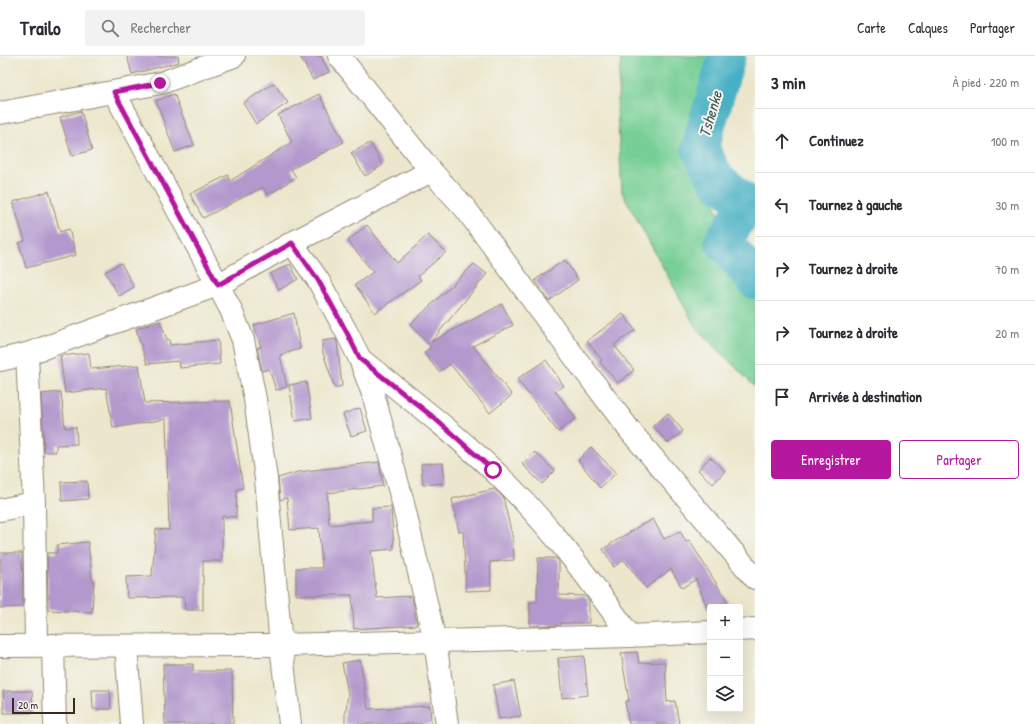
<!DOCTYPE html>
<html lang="fr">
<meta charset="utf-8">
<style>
body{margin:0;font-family:"Patrick Hand",sans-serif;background:#f2f2f3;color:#2b2b33}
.controls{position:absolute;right:12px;bottom:12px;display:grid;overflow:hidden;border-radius:4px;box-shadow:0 4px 16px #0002}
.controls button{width:36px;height:36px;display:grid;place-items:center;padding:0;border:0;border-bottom:1px solid #e1e1e2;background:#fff;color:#2b2b33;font:20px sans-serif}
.scale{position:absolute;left:12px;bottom:10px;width:63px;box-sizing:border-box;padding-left:4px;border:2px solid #3b2a1e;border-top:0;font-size:11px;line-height:14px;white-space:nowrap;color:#3b2a1e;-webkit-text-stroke:3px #f6f6f2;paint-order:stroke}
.stop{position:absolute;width:12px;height:12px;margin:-9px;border:3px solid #b5179e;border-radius:50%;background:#fff}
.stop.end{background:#b5179e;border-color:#fff;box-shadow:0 1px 4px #0008}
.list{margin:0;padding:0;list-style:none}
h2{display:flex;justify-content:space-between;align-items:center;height:52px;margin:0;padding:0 16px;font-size:17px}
h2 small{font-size:13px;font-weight:400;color:#7c7c81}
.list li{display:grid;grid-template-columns:26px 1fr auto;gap:12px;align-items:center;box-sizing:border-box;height:64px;padding:0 16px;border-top:1px solid #e1e1e2}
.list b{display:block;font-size:15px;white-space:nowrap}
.list em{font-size:13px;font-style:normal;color:#7c7c81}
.actions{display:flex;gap:8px;padding:12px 16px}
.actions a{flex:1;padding:9px 0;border:1px solid #b5179e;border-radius:4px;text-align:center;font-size:14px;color:#b5179e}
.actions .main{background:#b5179e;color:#fff}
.icon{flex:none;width:22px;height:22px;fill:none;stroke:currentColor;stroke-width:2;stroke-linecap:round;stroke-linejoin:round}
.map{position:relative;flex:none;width:755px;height:668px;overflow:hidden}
header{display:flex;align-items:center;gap:24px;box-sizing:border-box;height:56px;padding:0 20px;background:#fff;border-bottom:1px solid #e1e1e2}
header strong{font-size:19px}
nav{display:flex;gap:22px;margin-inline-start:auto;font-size:14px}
.search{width:280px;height:36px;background:#f2f2f3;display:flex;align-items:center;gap:10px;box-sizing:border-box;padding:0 14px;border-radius:4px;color:#7c7c81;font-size:15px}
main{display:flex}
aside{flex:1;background:#fff}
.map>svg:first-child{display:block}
.green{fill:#77cf95;stroke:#597c5a}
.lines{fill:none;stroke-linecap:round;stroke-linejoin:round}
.river{stroke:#46b0c4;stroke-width:38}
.building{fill:#b398cd}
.minor-casing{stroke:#948875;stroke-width:24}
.minor{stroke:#fff;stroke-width:22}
.route{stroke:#b5179e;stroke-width:5}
.labels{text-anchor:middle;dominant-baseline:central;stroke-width:4;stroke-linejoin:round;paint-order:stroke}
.water-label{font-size:16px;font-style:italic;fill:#3f5958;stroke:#f6f6f2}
</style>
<header>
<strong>Trailo</strong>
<div class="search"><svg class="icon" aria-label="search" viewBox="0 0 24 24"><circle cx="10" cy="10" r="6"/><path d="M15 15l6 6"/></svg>Rechercher</div>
<nav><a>Carte</a><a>Calques</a><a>Partager</a></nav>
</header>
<main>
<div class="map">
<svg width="755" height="668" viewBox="0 0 755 668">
<rect width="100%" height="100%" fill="#f6f6f2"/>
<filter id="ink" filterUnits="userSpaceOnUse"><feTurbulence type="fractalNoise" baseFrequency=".025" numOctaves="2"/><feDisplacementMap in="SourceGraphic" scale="8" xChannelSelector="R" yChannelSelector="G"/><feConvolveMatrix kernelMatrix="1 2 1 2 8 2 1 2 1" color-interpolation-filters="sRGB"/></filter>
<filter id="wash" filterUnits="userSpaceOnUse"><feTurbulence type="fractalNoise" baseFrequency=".012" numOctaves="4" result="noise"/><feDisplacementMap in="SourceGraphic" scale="16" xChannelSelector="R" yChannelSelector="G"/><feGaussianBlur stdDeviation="0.9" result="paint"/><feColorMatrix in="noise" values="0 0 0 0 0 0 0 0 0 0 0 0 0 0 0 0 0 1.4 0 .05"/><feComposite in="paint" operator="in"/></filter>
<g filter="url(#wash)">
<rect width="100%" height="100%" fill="#ece7cc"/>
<!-- green -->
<path class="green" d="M621,0H714L719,27L697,67L707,119L718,157L750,196L755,199V331L695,270L622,136L617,53Z"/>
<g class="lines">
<!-- river -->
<path class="river" d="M727,0L700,92L716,123L747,148L723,185L755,224"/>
</g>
<g id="blocks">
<!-- building -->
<g class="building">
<path d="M127,0H178L179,6L132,18Z"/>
<path d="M300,0H321L329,16L313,24Z"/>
<path d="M274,27L288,47L256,68L243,47Z"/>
<path d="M174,38L194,89L175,96L156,45Z"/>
<path d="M319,38L344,86L291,113L296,121L268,139L263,131L203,162L190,138L228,119L230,125L292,86L278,59Z"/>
<path d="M81,55L92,94L72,100L60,61Z"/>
<path d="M370,87L383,109L365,120L351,97Z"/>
<path d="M49,135L60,176L69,173L76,199L26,212L19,187L25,185L13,146Z"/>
<path d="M367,169L397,207L428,179L446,196L418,220L421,224L375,257L355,229L373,216L348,185Z"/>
<path d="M565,204L578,224L549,245L535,224Z"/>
<path d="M121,207L134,231L119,240L105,216Z"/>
<path d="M290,208L298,223L279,234L270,218Z"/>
<path d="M474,208L487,218L431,286L502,248L513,269L473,290L512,339L490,357L450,308L439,316L424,297L431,291L410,269Z"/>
<path d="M294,257L300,293L280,299L287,331L276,334L269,313L262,315L257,292L261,291L254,269Z"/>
<path d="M623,258L635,274L614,289L634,314L618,327L600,306L602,304L587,285Z"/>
<path d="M160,265L167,284L169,283L170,289L218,284L220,308L180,312L179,305L147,308L136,273Z"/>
<path d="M336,283L337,286L342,330L335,332L322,294V285Z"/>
<path d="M89,297L91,313L139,309L145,347L230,345L243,432L237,433L236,461L222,460V505H203V554H185L184,541L127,542L126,521L152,520L156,473L169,474L166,363L113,372L106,332L65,337L60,300Z"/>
<path d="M546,304L564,330L555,335L576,362L558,376L517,323Z"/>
<path d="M306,326L312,362L295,365L289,329Z"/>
<path d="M61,336L65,372L76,371L77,388L56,389V396H44L41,338Z"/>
<path d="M360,352L367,375L351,380L343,358Z"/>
<path d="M668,357L683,375L668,387L653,370Z"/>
<path d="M591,391L616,417L600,432L578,404Z"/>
<path d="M535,396L555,415L542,428L522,408Z"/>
<path d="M710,401L725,415L713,428L698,414Z"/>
<path d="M379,406L383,430L327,437L329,469L372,465V452L391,451L394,493L371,495L377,542L412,540L417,569L354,573L352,539H296V512H322L319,472L290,474L287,442L280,444L278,422L298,416Z"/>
<path d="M443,407L445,427L423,429L421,408Z"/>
<path d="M87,425L88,443L62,445L61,426Z"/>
<path d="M494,433L503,441L513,483L514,504L490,506L491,534L466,535L463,475L459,476L452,443Z"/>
<path d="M653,463L664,483L680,475L686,486L689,484L728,546L715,551H710V553L708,554L696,523L682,532L671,513L646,532L624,504L614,511L603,493L644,467L645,468Z"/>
<path d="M88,486L92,524H94L92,556L48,554L47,497H57V489Z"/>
<path d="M0,497H22L23,551L0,552Z"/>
<path d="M538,502H556L559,506V539L585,540L589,545V567H561V569L530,570V546H537Z"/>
<path d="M637,596L639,607L665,606L667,646L675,645L679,668H629L625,646L629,645L621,597Z"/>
<path d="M584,600L588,639L562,642L558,602Z"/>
<path d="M360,604L368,653L430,650L431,668H345V654H346L348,637L342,607Z"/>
<path d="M163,608H193V615H232L233,668H165Z"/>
<path d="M514,625L521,660L499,663L493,629Z"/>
<path d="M92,634H110L111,653H93Z"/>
<path d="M3,635H32L33,657H4Z"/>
</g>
</g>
</g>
<g filter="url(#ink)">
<use href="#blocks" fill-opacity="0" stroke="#948875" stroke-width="1"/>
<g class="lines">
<defs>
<g id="minor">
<path d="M339,0L431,115L465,152L576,303L631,376L755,522"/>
<path d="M114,36L218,229L231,254L243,284L255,343L266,423L281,589L290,668"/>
<path d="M0,57L161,27L234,0"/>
<path d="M292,187L318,224L346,275L360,303L373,338L402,443L435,585L447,668"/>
<path d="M27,298L34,447L36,589"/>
<path d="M360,303C405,339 451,374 493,414C545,463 589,522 630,580"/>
<path d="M0,304L27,298L218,229L292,187L431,115"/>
<path d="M0,454L34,447"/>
<path d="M740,574L755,573"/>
<path d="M53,589L55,668"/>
<path d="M0,590L281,589L630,580L710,576"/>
<path d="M126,590L132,668"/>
</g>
</defs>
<!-- minor casing -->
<use href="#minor" class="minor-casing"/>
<!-- minor -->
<use href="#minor" class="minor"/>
</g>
</g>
<g class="lines" filter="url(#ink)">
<!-- route -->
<path class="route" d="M160,27L114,36L218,229L292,187L318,224L346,275L360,303L433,361L493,414"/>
</g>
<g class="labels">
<!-- water labels -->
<g class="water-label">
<text transform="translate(710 58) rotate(-74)">Tshenke</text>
</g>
</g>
</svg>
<div class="controls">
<button>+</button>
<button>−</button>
<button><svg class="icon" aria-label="layers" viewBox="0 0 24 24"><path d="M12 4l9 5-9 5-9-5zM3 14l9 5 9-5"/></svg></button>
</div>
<div class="scale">20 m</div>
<div class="stop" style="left:493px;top:414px"></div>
<div class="stop end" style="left:160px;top:27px"></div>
</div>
<aside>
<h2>3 min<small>À pied · 220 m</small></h2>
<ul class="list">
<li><svg class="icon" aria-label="ahead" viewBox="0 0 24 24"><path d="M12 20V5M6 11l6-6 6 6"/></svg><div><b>Continuez</b></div><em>100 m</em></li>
<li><svg class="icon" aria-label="left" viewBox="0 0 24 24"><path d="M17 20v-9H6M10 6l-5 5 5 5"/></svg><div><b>Tournez à gauche</b></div><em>30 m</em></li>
<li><svg class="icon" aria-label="right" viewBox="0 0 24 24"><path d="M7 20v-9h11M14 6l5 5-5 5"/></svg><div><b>Tournez à droite</b></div><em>70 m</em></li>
<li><svg class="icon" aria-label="right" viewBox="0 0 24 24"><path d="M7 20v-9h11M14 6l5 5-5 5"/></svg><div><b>Tournez à droite</b></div><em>20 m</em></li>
<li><svg class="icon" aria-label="arrive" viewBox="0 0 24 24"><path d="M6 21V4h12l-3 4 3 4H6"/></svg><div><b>Arrivée à destination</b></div></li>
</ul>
<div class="actions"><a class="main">Enregistrer</a><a>Partager</a></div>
</aside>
</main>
